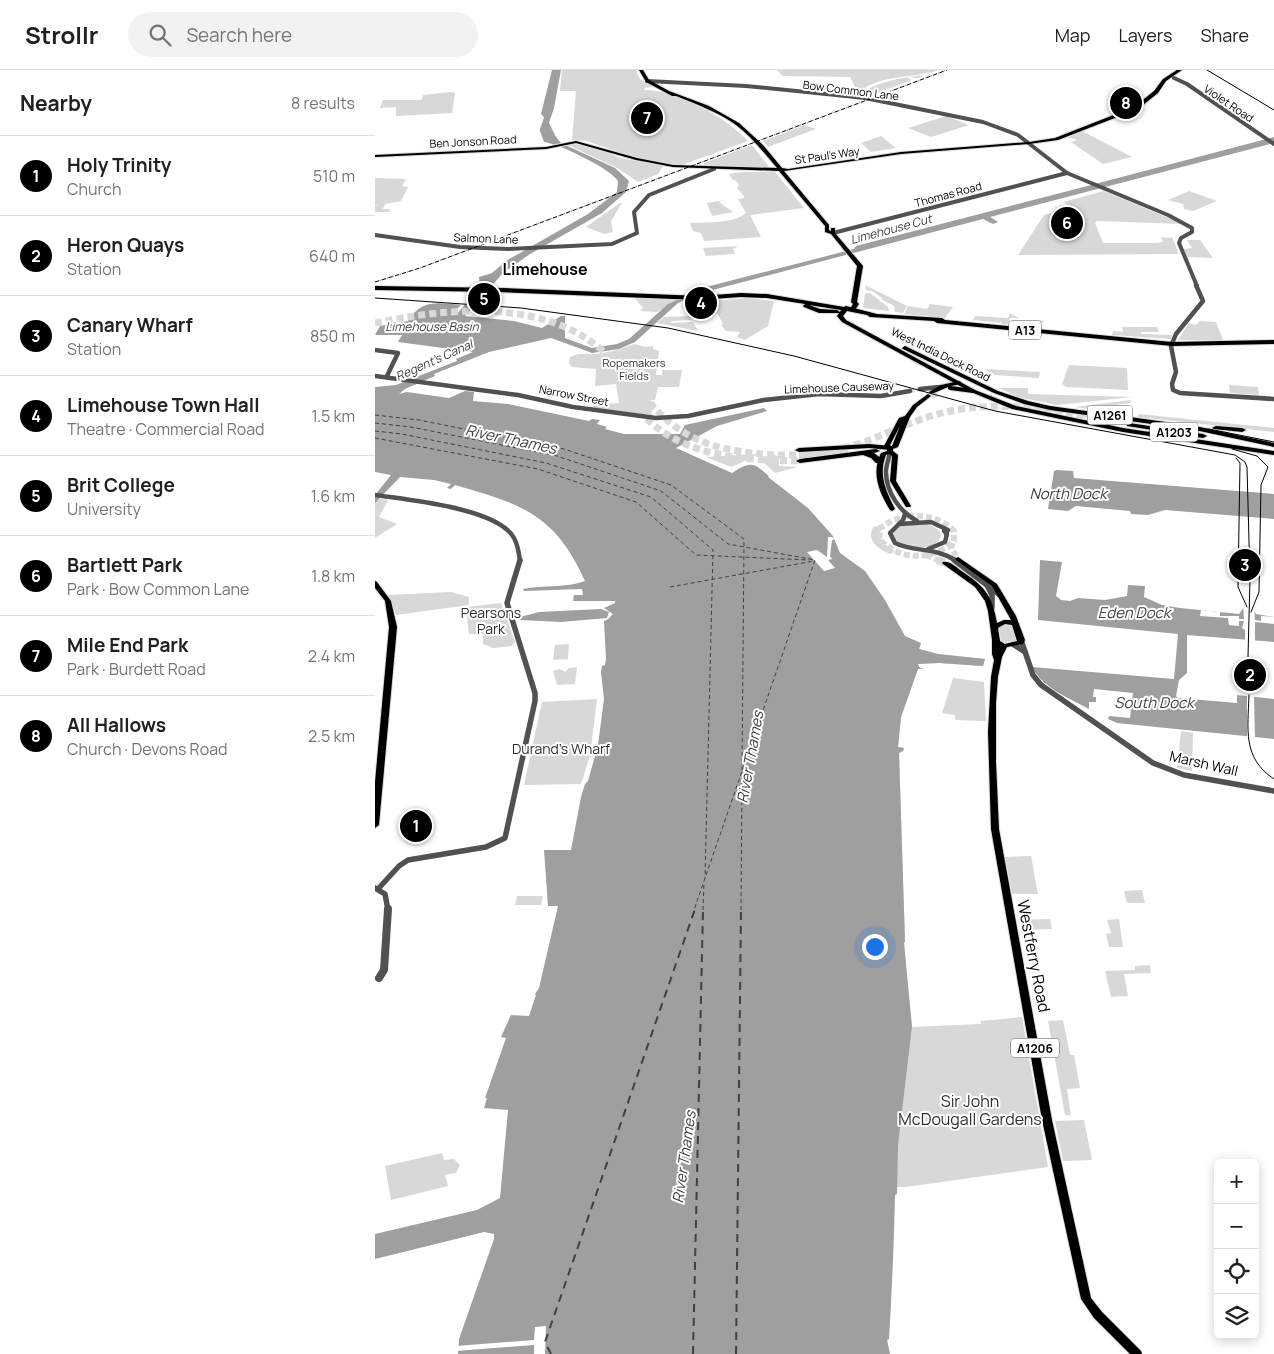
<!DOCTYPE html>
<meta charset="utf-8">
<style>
body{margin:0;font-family:Manrope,sans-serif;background:#f2f2f2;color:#202124}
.controls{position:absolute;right:15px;bottom:15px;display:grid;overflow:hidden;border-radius:8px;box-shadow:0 2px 12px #0003}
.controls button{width:45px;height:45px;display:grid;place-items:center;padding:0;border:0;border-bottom:1px solid #e0e0e0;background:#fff;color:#202124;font:25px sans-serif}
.you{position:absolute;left:499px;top:876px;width:18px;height:18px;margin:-12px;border:4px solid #fff;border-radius:50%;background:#1a73e8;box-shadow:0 0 0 8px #1a73e833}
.badge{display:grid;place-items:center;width:32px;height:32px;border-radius:50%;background:#000;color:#fff;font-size:16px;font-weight:700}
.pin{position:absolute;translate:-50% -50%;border:2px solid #fff;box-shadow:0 1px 5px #0006}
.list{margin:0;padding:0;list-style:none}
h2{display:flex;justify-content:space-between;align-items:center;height:65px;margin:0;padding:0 20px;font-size:21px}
h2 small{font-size:16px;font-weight:400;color:#757577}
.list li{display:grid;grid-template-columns:32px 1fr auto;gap:15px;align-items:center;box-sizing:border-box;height:80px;padding:0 20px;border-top:1px solid #e0e0e0}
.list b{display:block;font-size:19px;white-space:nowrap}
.list p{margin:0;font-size:16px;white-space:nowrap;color:#757577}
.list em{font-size:16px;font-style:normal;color:#757577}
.icon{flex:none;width:28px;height:28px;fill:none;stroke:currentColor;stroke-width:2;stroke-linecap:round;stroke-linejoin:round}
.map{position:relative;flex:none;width:899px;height:1284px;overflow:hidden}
header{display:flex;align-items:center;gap:30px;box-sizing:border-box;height:70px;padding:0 25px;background:#fff;border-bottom:1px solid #e0e0e0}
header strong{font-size:24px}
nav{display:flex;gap:28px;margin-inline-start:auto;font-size:18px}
.search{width:350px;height:45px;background:#f2f2f2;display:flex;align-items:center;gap:12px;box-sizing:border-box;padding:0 18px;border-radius:28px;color:#757577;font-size:19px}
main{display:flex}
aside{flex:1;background:#fff}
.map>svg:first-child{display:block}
.green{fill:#d8d8d8}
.water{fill:#9f9f9f}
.pier{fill:#fff}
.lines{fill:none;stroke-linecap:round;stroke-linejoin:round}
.ferry-far1{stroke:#404040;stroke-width:1;stroke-dasharray:4 3;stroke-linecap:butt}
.ferry{stroke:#404040;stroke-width:2;stroke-dasharray:8 6;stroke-linecap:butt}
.minor-tunnel{stroke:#d9d9d9;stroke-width:4.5;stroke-dasharray:4.5 2.5;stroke-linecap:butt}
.major-tunnel-far1{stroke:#d9d9d9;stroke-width:6;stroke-dasharray:6 3;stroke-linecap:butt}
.major-tunnel{stroke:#d9d9d9;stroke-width:8;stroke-dasharray:8 4;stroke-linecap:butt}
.highway-tunnel{stroke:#d9d9d9;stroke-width:7;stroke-dasharray:7 4;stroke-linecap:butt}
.major-casing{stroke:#dbdbdb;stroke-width:2}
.highway-casing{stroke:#dbdbdb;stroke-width:2}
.minor-far3{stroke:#515151;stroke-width:4}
.minor-far2{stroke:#515151;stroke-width:4.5}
.minor-far1{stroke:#515151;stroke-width:5.5}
.minor{stroke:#515151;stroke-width:8}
.major{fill:#000;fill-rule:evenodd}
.highway{fill:#000;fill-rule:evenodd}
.tram{stroke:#000;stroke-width:1}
.rail{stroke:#000;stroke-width:1;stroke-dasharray:4.5 1 0.5 1;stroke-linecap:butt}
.labels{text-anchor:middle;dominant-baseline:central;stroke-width:4;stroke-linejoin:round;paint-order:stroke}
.far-street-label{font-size:11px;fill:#000;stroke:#fff}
.far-park-label{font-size:11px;fill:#2f2f2f;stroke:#fff}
.far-water-label{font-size:12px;font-style:italic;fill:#404040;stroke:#fff}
.shield{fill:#fff;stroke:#4c4c4c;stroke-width:1}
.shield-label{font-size:12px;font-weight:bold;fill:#000}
.park-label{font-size:14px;fill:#2f2f2f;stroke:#fff}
.street-label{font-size:14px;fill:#000;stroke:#fff}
.water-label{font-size:15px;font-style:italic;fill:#404040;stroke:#fff}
.far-district-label{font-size:16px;font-weight:bold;fill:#000;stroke:#fff}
.near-street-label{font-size:16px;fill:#000;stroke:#fff}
.near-park-label{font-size:16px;fill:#2f2f2f;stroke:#fff}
</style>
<header>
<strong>Strollr</strong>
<div class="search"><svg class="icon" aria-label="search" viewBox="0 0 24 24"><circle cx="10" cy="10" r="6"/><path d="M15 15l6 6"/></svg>Search here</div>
<nav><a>Map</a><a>Layers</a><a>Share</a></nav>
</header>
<main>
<aside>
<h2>Nearby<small>8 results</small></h2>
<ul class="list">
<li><span class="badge">1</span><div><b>Holy Trinity</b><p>Church</p></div><em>510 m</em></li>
<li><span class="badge">2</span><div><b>Heron Quays</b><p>Station</p></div><em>640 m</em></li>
<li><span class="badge">3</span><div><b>Canary Wharf</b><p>Station</p></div><em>850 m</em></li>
<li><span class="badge">4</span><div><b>Limehouse Town Hall</b><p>Theatre · Commercial Road</p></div><em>1.5 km</em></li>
<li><span class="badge">5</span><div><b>Brit College</b><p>University</p></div><em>1.6 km</em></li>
<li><span class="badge">6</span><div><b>Bartlett Park</b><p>Park · Bow Common Lane</p></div><em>1.8 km</em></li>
<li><span class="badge">7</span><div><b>Mile End Park</b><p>Park · Burdett Road</p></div><em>2.4 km</em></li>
<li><span class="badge">8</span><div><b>All Hallows</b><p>Church · Devons Road</p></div><em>2.5 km</em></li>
</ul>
</aside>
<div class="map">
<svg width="899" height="1284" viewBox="0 0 899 1284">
<rect width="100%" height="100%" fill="#fff"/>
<!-- green -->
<g class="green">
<path d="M187,0H261L265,9L278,17L270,18L269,20C303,20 349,46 373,71L304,96L261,88L212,71L197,70L201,21H185Z"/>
<path d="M402,0H564C540,9 497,3 481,27L473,26L480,17L475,7L408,6Z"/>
<path d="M551,5L543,8L532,7L537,10L492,27H484L486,22C507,11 528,7 551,5Z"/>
<path d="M76,22L80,23L77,43L21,46V37L5,38L8,30H47L48,25Z"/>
<path d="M571,46L594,55L556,67L533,58Z"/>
<path d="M430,55L441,59L393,77L388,71Z"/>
<path d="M707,61L757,87L728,94L696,72L702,70L692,67Z"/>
<path d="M506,66L521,78L496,82L486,73Z"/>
<path d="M200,74L221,78L245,88L288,96L283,104L263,112L244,99L193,75Z"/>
<path d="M377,75L394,97L328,98L329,93Z"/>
<path d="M367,102H400L429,138L375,145L386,167L329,171L326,163L318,161L315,153C332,152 358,154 371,143L363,129L369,128V126L362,118L364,115L361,111L357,109L354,104Z"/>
<path d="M0,108L31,109L27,116L33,117L26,131L10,134L8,139H15L14,142H0V136L3,135H0Z"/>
<path d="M729,121L808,154L722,151L720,153L728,173H781L788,172L786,167L793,168L797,167L804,184L643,185L669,145L697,137L688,132Z"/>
<path d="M814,121L842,131L818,141L809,139L808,134L793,130Z"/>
<path d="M350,130L344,132L358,142L337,146L332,133Z"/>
<path d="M245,133H247L236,151L238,162L229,164L211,157Z"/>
<path d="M812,170H825L838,188L812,187L809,179L824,177L817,178Z"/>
<path d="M363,176L358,179L360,184L331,186L328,178Z"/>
<path d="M490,215L532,236L528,243L520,242L519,236L506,229H508L497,221L491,220Z"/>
<path d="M490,223H495L513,237L514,241L488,238Z"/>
<path d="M259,227L304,230L282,242L265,241L268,238Z"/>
<path d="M371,228L399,231L393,256L370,270L362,267L365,262L351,261L346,255L348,254L336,231Z"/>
<path d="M555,234L578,237L570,248L529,244L533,236L552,239Z"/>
<path d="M635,243L644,248H635L634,251L662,254L664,250L670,251L662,257L627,254L626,252L625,253L598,250L600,246L633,248Z"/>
<path d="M316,246L317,250L297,251L296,253L318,252L323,261L282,253L289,247Z"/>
<path d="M825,251L841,252L848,270H803L814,253L821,255Z"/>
<path d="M747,257H782L784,262H766V264L797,265L796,269L737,265L738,261L748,262Z"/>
<path d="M259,274L271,277L278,276V279L284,281L281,305H287V300H307L304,317H283L280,330H276L277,345L217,338L218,335L244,333L241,314L220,316L221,299L197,297L194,293L195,287C207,282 208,285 219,284C233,283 247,279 259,274Z"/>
<path d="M694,295L752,298L753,320L691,317L687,314Z"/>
<path d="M609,299L665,302L664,308L620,305Z"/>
<path d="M854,315L883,317L884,325L855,323Z"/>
<path d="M624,318H653V324L757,327L682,335L643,327Z"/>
<path d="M756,330V333L740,335L739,341L756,345L700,337Z"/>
<path d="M764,344L899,358V362L762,347Z"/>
<path d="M472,379L473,383L424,390V381Z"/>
<path d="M384,384L357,397L330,387Z"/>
<path d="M397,384L404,387V396L423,397L400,403L387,391L389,387Z"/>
<path d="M0,428L13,430L4,447L22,454L0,468Z"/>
<path d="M549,453C557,456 566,458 566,467C558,482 526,481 518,466C520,452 538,454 549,453Z"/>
<path d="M499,456L507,458C500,470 511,475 520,481L516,484C503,480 490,469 499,456Z"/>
<path d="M76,522L94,527V535L21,545L13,525Z"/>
<path d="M507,528L529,566L546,573L544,579L563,584L610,589L608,596L564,593L543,594L544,597L548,599H543L526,647L523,677L529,678L528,681L524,683L530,871L529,873L536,957L606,954V951L647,947L673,1097L531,1117H521L518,1148L514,1269L512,1270L515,1284L488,1173L523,583Z"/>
<path d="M126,533L140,572L137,576L118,578L108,574V564H94L91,537Z"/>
<path d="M629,555H638L641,572L634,574L626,571L624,558Z"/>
<path d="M194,574L193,589L178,590L180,575Z"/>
<path d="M202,597L200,614L182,615L178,601L185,599L190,602L194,598Z"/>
<path d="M578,608L609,612L611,651L580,650V645L567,643Z"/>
<path d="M222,629L215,686L206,714L149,715L167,632Z"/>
<path d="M806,661L818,663L817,701L802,698Z"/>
<path d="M656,786L663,824H637L630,787Z"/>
<path d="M767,820L770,833H752L749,821Z"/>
<path d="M142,826H168L166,835H140Z"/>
<path d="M675,849L677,859L647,860L645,850Z"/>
<path d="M744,849L748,877H734L731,864L736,863L732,850Z"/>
<path d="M775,895L776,903L749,904L753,926L736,927L730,901L760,900V896Z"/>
<path d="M688,950L695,985H699L705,1018L692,1019L696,1045H690L673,951Z"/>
<path d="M709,1050L717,1090L688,1091L680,1051Z"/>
<path d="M67,1083L69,1090L79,1089L85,1095L81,1103L70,1105L73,1116L16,1130L10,1096Z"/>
</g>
<!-- water -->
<g class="water">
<path d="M177,0H186L179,38L174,53L181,67L186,73L240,98L254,111L251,122L227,143L155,184L128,203L90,246L139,251L167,258L186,246H190V268L217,278L242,274L254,269L293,234L335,216L479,179L481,176C621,140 758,104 899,67V73L615,147L623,152L618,154L608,149L326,223L303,233L260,272L244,279L217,283L176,268L114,282L59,304L60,306L30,319L24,324L32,322L74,328L90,321L99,322L98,331L133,334L214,351L217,349L225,350L222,354L232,357L230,359L249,364H305L310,355L389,338L392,341L342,356L301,378L357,403C378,389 380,395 394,406L393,407L433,438L458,466L465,483L490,501L510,530L530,566L546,573L544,579L563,584L610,589L608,596L564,593L543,594L544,597L548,599H543L526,647L523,677L529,678L528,681L524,683L530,871L529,873L537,956L523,1075L522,1124L520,1125C519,1171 517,1220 514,1269L512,1270L515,1284H83L84,1269L119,1169V1164L109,1162L0,1189V1164L102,1140L125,1128L133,1040L109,1038L112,1028H110L131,968L126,967L136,945L154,946L161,925L160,924L164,918L183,836H173L169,780H196L206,727L210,714L213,711L223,675L229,629L226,602L227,596L230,595L231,589L229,551L232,550L238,544L229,538L240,533V531H198L199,525H208L207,519L149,521L148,519C168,515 191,518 210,511C180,444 146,434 80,415L76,419L72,418L76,414L59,410L25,407L0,433V425L16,405L0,402V317L21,315L82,291L81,289L98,282L23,272L27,265H0L5,256L33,251C47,229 62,233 86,235L75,245H81L105,217L104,207L117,203L131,191L213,144L242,122L243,111C235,98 184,74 169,72C163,54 164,65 169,47L166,44Z"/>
<path d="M682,400L698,401L699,408L899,424V449L790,440L773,445L756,444L755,441L701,436L693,441L673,439L679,401Z"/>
<path d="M665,490L687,492L681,526L686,530L695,531L703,528L730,530L752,526L753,515L770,516L769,527L787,535L805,538L864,544L869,537H877L881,544L899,547V572L812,565V603L804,610L801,626L803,628L862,633V625L899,629V669L742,653L733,649L734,646L755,648L758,623L719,619L718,627H721V632H714V639C692,627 668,618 657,597L799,609L803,564L663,550Z"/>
<path d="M226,539L234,542L232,548L186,552L145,550V547L164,542Z"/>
</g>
<!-- pier -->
<g class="pier">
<path d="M453,467H458L459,470H457L455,486L457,489L453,490L460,498L449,501L432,482L442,480L452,487Z"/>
<path d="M868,534L879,536L880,550L886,551V546L899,547V554L880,552V572L870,571V560L867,558L869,551H864V556L854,555L853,548L825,546L826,540L845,542V546H864V549H869Z"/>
<path d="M872,625H879L880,670L872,669Z"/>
<path d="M171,1256L170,1284H159V1275L81,1281V1276L159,1270L160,1257Z"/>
</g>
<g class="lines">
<!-- ferry-far1 -->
<g class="ferry-far1">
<path d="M0,345L44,350L189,379L296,415L369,469L367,700"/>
<path d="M0,353L36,357L182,386L286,421L353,474L440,490L319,840"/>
<path d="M0,361L27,364L171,393L276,427L338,480L330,808"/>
<path d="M0,368L163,399L261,432L321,485L434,490"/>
<path d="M295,517L439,491"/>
<path d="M328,840L329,812"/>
<path d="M366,840L367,707"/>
</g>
<!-- ferry -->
<g class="ferry">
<path d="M176,1284L170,1272L320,839"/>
<path d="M318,1284L328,839"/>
<path d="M361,1284L366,839"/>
</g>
<!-- minor-tunnel -->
<path class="minor-tunnel" d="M535,321L545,319"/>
<!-- major-tunnel-far1 -->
<g class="major-tunnel-far1">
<path d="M557,327L562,323"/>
<path d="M533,446C551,445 566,448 579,461V471C558,491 524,491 504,469L505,458L518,450Z"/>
<path d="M578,473L576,478L583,489"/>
<path d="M551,485L565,491"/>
</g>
<!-- major-tunnel -->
<path class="major-tunnel" d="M562,490L570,493"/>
<!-- highway-tunnel -->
<g class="highway-tunnel">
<path d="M0,253C72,238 168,228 228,281C273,321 282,362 348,378C394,389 445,387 489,372C517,362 543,348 571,342C605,334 641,336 676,339"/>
<path d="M227,286C241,306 254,331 271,348C311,388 372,390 425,391"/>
<path d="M669,341L713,348"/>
<path d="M709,344L752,351"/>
</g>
<defs>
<g id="major">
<path d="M264,0H268L274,10L294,21L334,36L364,53L388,75L407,98L413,99L526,82L654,72L680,68L759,37L779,21L788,9L802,0H807L791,11L783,23L763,39L683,70L654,74L526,84L409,101L454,155V160L456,161V158H460V163L488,196L482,232L484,234L480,240L478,241L475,239L478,234L476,232L482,196L456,164L450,162V156L404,101L298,97L261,90L201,73L171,79L0,87V85L171,77L201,71L262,88L298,95L402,98C389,83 377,67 361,55C343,42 321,34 301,26H297L271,12Z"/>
<path d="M584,311L586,312V314L576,316L598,319L601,321L598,323L575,320L573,319V317L559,323H555L554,322L566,315Z"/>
<path d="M553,324L556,326L542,337L535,347L523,377L518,379V381L523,385L521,411L536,436L535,437H531L515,411L517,386L514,384L511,385C503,405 511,421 520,439L517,441L515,440C504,422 496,403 506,383L512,381V379L509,376L524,348L530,346L538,335ZM525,356L517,376H516L515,375Z"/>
<path d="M583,487L622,514L641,546L650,570L648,574L632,577L627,587L623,607L621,633V692L624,759L677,1050L716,1228L727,1242L766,1281L767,1284H755L719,1248L706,1229L667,1050L616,759L613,662L616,607L619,590L617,584V570L613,541L610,531L600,517L568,494L567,493L568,492C574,491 580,496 585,500C609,516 617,524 622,553L629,550H636L617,516L581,490L580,489ZM630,554L637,555L642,571L630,574L625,571L623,558Z"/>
<path d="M0,511L2,512L16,531L22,557L4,755L0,758V712L14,557L10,531L0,518Z"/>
</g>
<g id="highway">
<path d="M0,216L127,218L325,226L366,223L392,224L469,237L471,236L502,244L567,248L570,250L797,272L899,270V274L797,276L562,253L559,251L495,247L492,245L472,241L468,246L471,250L600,320L641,336L748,358L899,381V385L748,362L637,339L596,322L467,252L462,246L464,243H444L429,237L428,236L430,234L392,228L366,227L324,230L123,222L0,220ZM434,235L466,240L465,242L462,240L445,239Z"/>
<path d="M530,276L623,321L653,331L675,336L820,356L899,373V377L820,360L675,340L649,334L619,323L528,279L527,278Z"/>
<path d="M754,353L828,364L832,366L828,368L752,356V354Z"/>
<path d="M841,356L867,358L871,360L867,362L839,359L837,358Z"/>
<path d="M494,374L515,376L519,378L515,380L494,378L424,382L420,380L424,378Z"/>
<path d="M501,379L505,381L499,383L507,389V393H501L496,388L488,385L425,393L421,391L425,389Z"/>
</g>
</defs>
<!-- major casing -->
<use href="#major" class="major-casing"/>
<!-- highway casing -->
<use href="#highway" class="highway-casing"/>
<!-- minor-far3 -->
<g class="minor-far3">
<path d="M799,8L812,14L899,74"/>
<path d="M272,11L371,16L490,28L608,52L643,65L692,103L793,145L817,158V162L806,168L804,173L822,216"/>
<path d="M458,163L692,103"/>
<path d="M0,165L85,177L133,179L237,174L262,163L259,142L274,125L339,99"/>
</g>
<!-- minor-far2 -->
<g class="minor-far2">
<path d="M821,215L828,231L801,264L796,276L801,302L797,314L798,320L805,323L899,329"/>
<path d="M0,280L23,283L12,306"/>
<path d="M0,306L143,325L198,337L281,348L313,346L389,330L444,324L506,326L535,321"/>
<path d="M545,319L565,317"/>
<path d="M515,382C514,389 511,395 511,402C511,422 525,442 542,451"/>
<path d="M0,425C33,430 123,438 139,468C143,475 144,483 145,491"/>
<path d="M530,444L528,450L515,463L520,473C541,483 558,476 582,491"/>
<path d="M524,454L556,452L573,460L571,464"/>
<path d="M553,479L570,472L572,464L569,461"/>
</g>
<!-- minor-far1 -->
<g class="minor-far1">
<path d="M579,490L625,525"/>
<path d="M612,515L617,525V537"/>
<path d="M646,570L658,605L666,615L778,693L809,705L899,721"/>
<path d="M639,575L650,582"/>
<path d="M0,818L10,824L13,840"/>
<path d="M3,819L24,796L33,790L111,777L130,768L160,631V623L132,533L145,490"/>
</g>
<!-- minor -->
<path class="minor" d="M4,908L9,900L13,839"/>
<!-- major -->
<use href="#major" class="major"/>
<!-- highway -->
<use href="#highway" class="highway"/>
<!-- tram -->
<g class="tram">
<path d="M832,0L899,40"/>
<path d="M0,228L146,238L293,258L419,286L620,341L860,385L870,392L872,397L875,508L873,587"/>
<path d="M760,363L834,359L899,372"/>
<path d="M857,379L882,386L893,397L886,415L884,522L876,542"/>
<path d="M861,388L865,393L863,517L872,537"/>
<path d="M874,625C873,659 867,688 899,709"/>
</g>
<!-- rail -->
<path class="rail" d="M0,212L45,198L572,0"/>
</g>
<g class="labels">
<!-- far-street labels -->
<g class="far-street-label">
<text transform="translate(476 20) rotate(7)">Bow Common Lane</text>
<text transform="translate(854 33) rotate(34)">Violet Road</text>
<text transform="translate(98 71) rotate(-3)">Ben Jonson Road</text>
<text transform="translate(452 85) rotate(-8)">St Paul's Way</text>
<text transform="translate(573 124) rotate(-15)">Thomas Road</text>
<text transform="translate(111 168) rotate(2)">Salmon Lane</text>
<text transform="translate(566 284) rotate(26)">West India Dock Road</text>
<text transform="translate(464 317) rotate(-2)">Limehouse Causeway</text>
<text transform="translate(199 325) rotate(11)">Narrow Street</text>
</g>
<!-- far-park labels -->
<g class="far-park-label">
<text x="259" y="292">Ropemakers<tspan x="259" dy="13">Fields</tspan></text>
</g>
<!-- far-water labels -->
<g class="far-water-label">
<text transform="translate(516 159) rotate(-15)">Limehouse Cut</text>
<text x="57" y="256">Limehouse Basin</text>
<text transform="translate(59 290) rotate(-24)">Regent's Canal</text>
</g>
<!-- shield labels -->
<g class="shield">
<rect x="634" y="250.5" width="32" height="19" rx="4"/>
<rect x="712.5" y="335.5" width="45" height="19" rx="4"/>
<rect x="775" y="352.5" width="48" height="19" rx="4"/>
<rect x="636" y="968.5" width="48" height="19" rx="4"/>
</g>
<g class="shield-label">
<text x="650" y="260">A13</text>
<text x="735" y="345">A1261</text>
<text x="799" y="362">A1203</text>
<text x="660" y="978">A1206</text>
</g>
<!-- park labels -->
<g class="park-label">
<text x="116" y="542">Pearsons<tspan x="116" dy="16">Park</tspan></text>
<text x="186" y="678">Durand's Wharf</text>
</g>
<!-- street labels -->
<g class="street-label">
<text transform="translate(829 693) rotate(13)">Marsh Wall</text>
</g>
<!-- water labels -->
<g class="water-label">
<text transform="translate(136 369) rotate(12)">River Thames</text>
<text x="693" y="423">North Dock</text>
<text x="759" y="542">Eden Dock</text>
<text x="779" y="632">South Dock</text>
<text transform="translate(375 687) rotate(-80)">River Thames</text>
<text transform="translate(309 1087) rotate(-82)">River Thames</text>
</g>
<!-- far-district labels -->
<g class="far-district-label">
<text x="170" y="199">Limehouse</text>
</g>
<!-- near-street labels -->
<g class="near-street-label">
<text transform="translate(659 886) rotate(79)">Westferry Road</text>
</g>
<!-- near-park labels -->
<g class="near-park-label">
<text x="595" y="1031">Sir John<tspan x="595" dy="18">McDougall Gardens</tspan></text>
</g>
</g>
</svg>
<div class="controls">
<button>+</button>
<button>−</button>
<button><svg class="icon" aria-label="locate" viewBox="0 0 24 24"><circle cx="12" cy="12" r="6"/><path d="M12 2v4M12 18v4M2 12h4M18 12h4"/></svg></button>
<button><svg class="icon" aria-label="layers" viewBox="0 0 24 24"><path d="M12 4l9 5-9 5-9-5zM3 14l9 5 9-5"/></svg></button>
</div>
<div class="you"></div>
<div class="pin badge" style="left:41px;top:756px">1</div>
<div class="pin badge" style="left:875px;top:605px">2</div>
<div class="pin badge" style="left:870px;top:495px">3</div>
<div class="pin badge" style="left:326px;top:233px">4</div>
<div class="pin badge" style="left:109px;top:229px">5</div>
<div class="pin badge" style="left:692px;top:153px">6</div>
<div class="pin badge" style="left:272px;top:48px">7</div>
<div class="pin badge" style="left:751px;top:33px">8</div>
</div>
</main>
